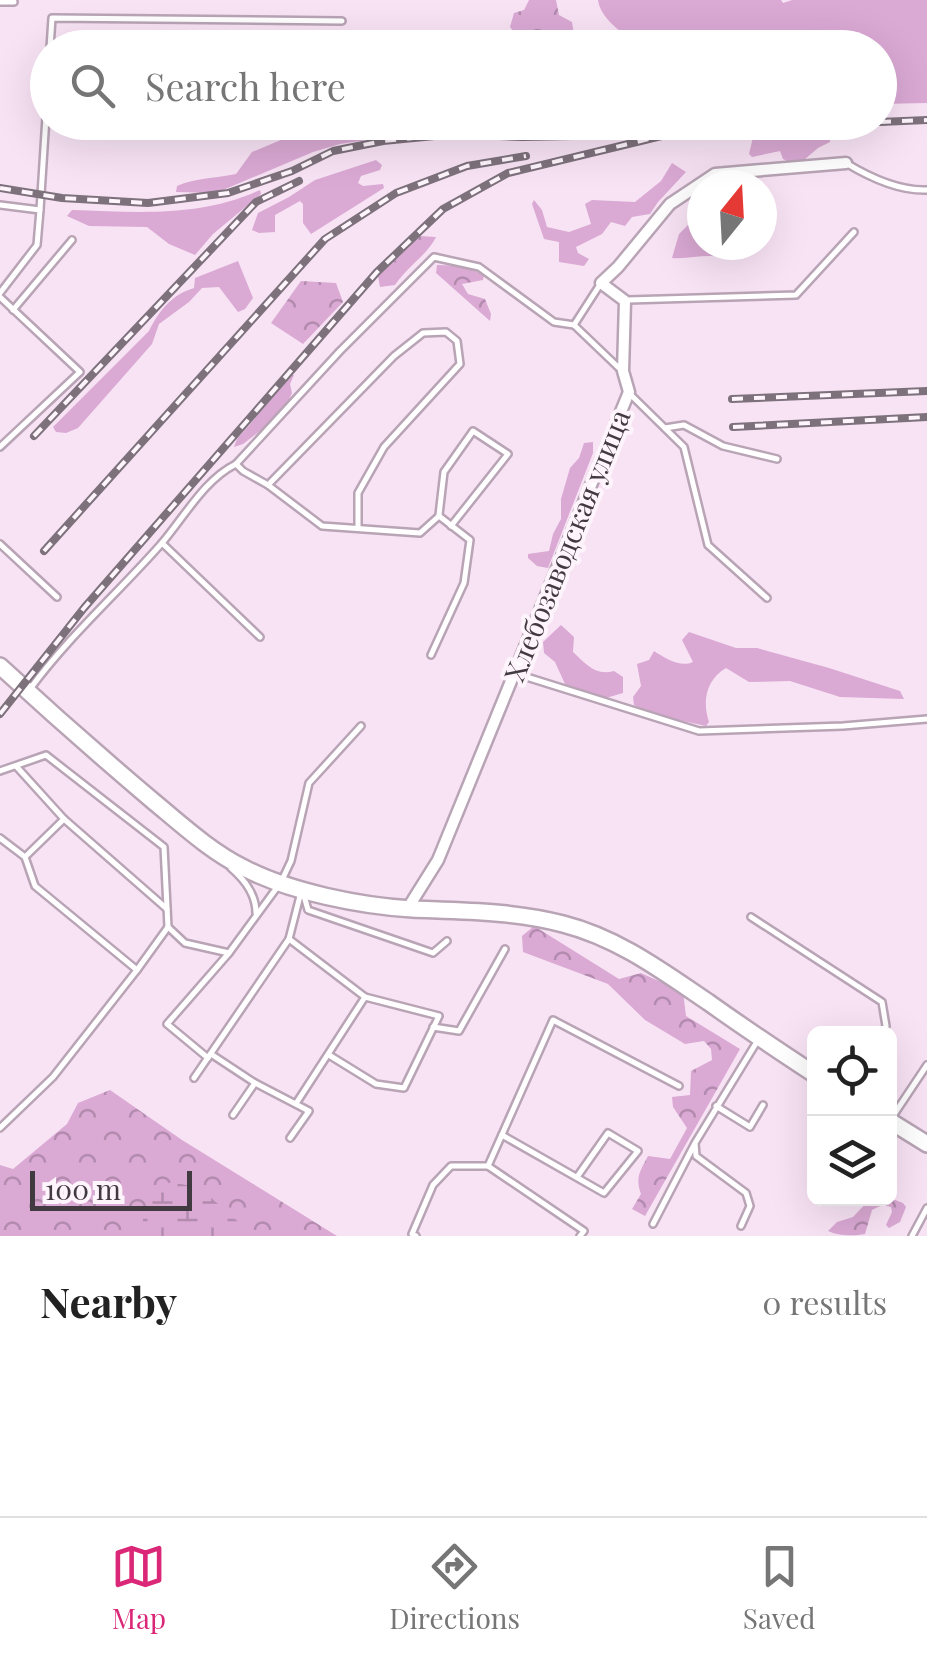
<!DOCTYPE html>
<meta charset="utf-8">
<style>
body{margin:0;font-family:"Playfair Display",serif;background:#f2f2f2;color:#222}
.controls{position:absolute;right:30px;bottom:30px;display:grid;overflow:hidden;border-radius:15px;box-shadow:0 10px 40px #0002}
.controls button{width:90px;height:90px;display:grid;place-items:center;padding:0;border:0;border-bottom:2px solid #e0e0e0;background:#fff;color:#222;font:50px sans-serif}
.compass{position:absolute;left:687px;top:170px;width:90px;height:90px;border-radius:50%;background:#fff;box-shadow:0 10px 40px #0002;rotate:18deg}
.scale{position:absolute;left:30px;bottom:25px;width:162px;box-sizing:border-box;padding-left:10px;border:5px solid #423a41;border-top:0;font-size:28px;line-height:35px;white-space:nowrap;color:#423a41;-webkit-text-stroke:8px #fef5fc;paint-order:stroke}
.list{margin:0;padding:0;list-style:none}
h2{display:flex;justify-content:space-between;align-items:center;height:130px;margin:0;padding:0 40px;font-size:42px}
h2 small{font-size:32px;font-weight:400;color:#767676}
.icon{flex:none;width:55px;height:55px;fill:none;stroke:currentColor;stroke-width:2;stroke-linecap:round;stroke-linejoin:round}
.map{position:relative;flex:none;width:927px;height:1236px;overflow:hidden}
.search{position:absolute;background:#fff;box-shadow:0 10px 40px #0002;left:30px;right:30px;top:30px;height:110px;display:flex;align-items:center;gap:25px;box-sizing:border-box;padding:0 35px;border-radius:55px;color:#767676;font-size:38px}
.sheet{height:280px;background:#fff}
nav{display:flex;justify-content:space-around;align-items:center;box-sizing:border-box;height:140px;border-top:2px solid #e0e0e0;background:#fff;font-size:28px;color:#767676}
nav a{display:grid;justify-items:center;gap:5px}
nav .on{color:#db2777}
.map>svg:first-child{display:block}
.green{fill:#daa9d4}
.forest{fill:url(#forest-crowns)}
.wetland{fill:url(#wetland-marsh)}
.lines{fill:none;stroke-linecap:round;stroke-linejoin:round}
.lane-casing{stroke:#b8a4b5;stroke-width:10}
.street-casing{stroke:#b8a4b5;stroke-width:15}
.secondary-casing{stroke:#b8a4b5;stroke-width:20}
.lane{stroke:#fff;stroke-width:5}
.street{stroke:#fff;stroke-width:10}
.secondary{stroke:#fff;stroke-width:15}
.rail-casing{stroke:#7d717c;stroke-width:8}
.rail{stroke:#fef5fc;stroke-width:4;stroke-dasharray:11;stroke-linecap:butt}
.labels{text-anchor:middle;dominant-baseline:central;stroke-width:8;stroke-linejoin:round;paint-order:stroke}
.street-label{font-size:28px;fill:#423a41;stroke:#fef5fc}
</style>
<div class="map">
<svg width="927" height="1236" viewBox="0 0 927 1236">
<defs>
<pattern id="forest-crowns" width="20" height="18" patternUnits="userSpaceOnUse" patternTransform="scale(2.5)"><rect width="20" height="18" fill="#daa9d4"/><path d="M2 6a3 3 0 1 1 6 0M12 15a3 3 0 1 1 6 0" fill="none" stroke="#b28bae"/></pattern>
<pattern id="wetland-marsh" width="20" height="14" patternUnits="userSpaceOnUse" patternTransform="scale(2.5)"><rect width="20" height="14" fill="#daa9d4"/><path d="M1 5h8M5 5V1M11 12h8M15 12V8" fill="none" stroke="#b28bae"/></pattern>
</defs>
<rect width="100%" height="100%" fill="#f8e3f5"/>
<!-- green -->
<g class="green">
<path d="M598,0H781L783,3L792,0H927V103L880,104V48H733V43L726,39L629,38C617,29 600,16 598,0Z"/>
<path d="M335,125L378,126L380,138L340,144L313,152L216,193L176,192L177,186C195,178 217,178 236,174L252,152L288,137L296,129Z"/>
<path d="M754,133L830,136V142L818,148L797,166L783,159L780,151L752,157L749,154Z"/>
<path d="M376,160L382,165L380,170L361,176L358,183L363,186L383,184L384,188L311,234L303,223V204L300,201L275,215V232L259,233L252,230L258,213L289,197L315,180Z"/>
<path d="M672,163L686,172L658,202L650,214L632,217L625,226L611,222L602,234L576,247L578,253L589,259L584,266L559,262V242L544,239L532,204L534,200L542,210L547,227L569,232L591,224L585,204L592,200L635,202L661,181Z"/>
<path d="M260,190L261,194L213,234L195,255L169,244L147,227L89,226L67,216L72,210C136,212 200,218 260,190Z"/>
<path d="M688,225L702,226V245H734L737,249V257C728,259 720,256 710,256C697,256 685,259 672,258L679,234Z"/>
<path d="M238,261L253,298L245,309L238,312L219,287L202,288L189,302L159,324L152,344L78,428L66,433L56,432L53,427L149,331C159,311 171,295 194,288L195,278Z"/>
<path d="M292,375H294L290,384L292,393L282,414L243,444L234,447L237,439Z"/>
<path d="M593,442V453L548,568L537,566L528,558V554L549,551L553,534L561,519V499L570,468L579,458L584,443Z"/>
<path d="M561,625L574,637L573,652C586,664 595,676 614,671L623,677V693L606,698L565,684L555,662L544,653L543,642Z"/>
<path d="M689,632L736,648H757L829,668L900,691L904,699L840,697L790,681L749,682L726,668C706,680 702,701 709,722L706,726L651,714L634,705L633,697L641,686L637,664L649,660L654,651C665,658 680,668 693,662L682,640Z"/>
</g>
<!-- forest -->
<g class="forest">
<path d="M529,0H556L559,15L572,22L574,35L569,47H548L542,37L517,36L510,27L514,13L524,10Z"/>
<path d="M420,236L436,237C428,254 407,267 395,285L380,287L378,276Z"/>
<path d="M437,265L465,266L484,275L483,280L462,284L468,294L485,299L491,314L490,321L436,273Z"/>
<path d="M301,281L336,283L343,302L303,344L271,323Z"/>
<path d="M534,926L619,979L641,973L683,992L686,1016L740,1049L645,1216L632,1209L641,1194C635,1178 640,1171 648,1156L670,1159L687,1128L673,1107L672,1097L690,1095L691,1071L712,1060L711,1049L704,1041L685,1044L645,1020L608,984L523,952L522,936Z"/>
<path d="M110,1090L182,1140L337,1236H0V1165L13,1169L67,1124L78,1103Z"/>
<path d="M890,1198L903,1203L906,1207L900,1222L889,1228L886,1225L892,1212L891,1207L882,1205L872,1210L865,1234C854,1236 838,1236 828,1231L837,1222L853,1217L870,1199Z"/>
</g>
<!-- wetland -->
<path class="wetland" d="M171,1182L200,1188L243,1226L260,1236H149L142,1225C147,1202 147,1192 171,1182Z"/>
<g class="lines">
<defs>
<g id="lane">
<path d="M0,2H14"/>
<path d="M50,48L52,18L342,21"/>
<path d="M846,163C869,177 900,191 927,190"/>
<path d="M0,205L40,210L37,245L0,293"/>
<path d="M40,210L48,86"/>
<path d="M601,283L574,325L620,369"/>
<path d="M0,297L80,372L0,447"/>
<path d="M628,300L796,295L854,232"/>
<path d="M13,310L72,240"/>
<path d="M631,395L684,447L708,545L767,598"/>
<path d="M665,428L684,425L723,446L777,459"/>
<path d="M236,464L243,471L268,485L322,526L420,533L439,516L470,540L464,583L431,655"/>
<path d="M268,485L394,356L423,333L446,332L457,341L460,364L384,447L358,493V528"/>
<path d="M439,515L444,472L473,431L508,454L451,526"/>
<path d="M162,543L260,637"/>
<path d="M0,544L57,597"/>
<path d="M517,674L699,731L843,726L927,719"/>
<path d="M30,689C69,636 119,592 162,543C185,516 204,480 236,464L340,351L434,257L479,267L554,322L574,325"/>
<path d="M0,771L46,755L164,847L168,927L185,943L229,953"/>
<path d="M64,819L167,909"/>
<path d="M0,838L25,857L64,819L16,766"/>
<path d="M231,868C245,880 256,894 256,913"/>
<path d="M303,892L308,910L433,953L447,941"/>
<path d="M751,917L882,1002L886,1026L883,1034"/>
<path d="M289,939L365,997L439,1016L404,1088L376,1084L329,1055"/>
<path d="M137,970L168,927"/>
<path d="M433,1027L459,1031L505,949"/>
<path d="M211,1054L255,1083L233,1115"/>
<path d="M208,1058L167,1024L229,953L281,882L291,861L309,783L361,726"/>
<path d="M194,1078L289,939L301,892"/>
<path d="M255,1083L309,1111L290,1138"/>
<path d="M297,1102L365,997"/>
<path d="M716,1106L750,1127L763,1105"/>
<path d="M893,1116L927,1065"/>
<path d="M0,1128L53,1077L137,970L35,886L25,857"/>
<path d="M502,1135L604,1193L638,1151L608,1133L577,1177"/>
<path d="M488,1166L584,1231L580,1236"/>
<path d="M653,1224L694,1145"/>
<path d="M741,1226L750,1206L746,1193L696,1156L695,1143L758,1040"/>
<path d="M416,1236L412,1234L433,1185L451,1166H488L553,1020L679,1086"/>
<path d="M912,1236L927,1208"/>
</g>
<path id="street" d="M408,908L438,860L629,392L623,371L625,301L601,283L618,267L670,204L715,174L846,163"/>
<g id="secondary">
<path d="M0,666C50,712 101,757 153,801C182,825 210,851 244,868C290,892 361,906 412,909C462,911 514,911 563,924C618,938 662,971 708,1002C743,1027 779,1051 814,1074"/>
<path d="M890,1121L927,1144"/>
</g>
</defs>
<!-- lane casing -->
<use href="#lane" class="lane-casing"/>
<!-- street casing -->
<use href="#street" class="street-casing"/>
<!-- secondary casing -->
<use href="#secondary" class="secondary-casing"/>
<!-- lane -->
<use href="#lane" class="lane"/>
<!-- street -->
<use href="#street" class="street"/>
<!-- secondary -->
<use href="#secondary" class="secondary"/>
<defs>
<g id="rail">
<path d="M880,122L927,120"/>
<path d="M664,133L877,122"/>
<path d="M0,188L62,198L148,203L228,193L292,171L333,151L383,141L455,134L522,137L624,135"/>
<path d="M732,399L927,391"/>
<path d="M733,427L927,417"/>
<path d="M34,436L256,202L299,181"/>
<path d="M44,551L325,239L396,193L467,166L526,156"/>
<path d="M0,714L84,608L377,272L443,209L508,173L678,132"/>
</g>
</defs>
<!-- rail casing -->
<use href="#rail" class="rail-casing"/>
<!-- rail -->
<use href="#rail" class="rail"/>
</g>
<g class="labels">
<!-- street labels -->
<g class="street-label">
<text transform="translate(566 545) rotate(-68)">Хлебозаводская улица</text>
</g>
</g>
</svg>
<div class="controls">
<button><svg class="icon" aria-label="locate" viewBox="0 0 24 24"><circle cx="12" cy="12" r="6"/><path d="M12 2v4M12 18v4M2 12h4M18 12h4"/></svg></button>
<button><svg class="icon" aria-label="layers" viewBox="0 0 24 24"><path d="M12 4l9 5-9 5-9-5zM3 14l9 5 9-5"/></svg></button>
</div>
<svg class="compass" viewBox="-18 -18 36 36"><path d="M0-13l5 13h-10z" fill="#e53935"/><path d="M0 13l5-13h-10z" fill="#767676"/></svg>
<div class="scale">100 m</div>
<div class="search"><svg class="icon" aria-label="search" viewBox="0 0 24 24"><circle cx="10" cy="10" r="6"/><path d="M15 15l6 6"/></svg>Search here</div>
</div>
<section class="sheet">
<h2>Nearby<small>0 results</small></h2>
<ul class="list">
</ul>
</section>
<nav>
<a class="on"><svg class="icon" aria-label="map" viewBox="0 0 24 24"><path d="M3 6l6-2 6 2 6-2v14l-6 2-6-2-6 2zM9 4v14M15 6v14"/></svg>Map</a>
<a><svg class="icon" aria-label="directions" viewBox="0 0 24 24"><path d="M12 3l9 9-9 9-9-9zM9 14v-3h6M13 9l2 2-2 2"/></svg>Directions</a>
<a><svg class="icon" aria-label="saved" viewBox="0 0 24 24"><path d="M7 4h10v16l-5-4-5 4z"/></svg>Saved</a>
</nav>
